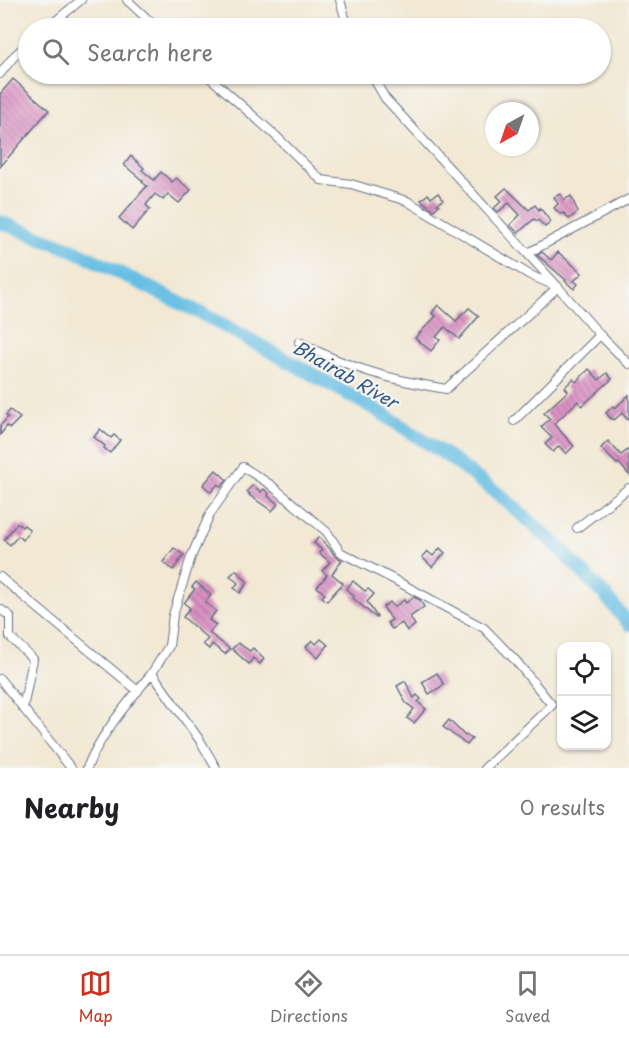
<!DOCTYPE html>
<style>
body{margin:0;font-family:"Playpen Sans",sans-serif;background:#f2f2f2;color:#202124}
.controls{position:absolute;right:18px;bottom:18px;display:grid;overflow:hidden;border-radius:12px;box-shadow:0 2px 4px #0004}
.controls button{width:54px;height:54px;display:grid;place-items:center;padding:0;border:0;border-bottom:2px solid #e0e0e0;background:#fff;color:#202124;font:30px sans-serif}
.compass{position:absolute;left:485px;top:102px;width:54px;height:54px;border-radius:50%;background:#fff;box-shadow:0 2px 4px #0004;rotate:220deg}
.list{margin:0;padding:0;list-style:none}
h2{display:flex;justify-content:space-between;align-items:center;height:78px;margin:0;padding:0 24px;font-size:26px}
h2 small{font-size:20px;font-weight:400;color:#757577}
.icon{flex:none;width:33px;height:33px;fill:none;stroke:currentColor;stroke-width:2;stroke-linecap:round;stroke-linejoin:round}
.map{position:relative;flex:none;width:629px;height:768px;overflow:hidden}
.search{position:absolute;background:#fff;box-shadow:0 2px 4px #0004;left:18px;right:18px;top:18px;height:66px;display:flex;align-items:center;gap:15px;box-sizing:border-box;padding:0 21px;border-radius:33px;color:#757577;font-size:22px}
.sheet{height:186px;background:#fff}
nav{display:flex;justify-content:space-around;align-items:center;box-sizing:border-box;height:84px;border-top:2px solid #e0e0e0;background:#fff;font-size:16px;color:#757577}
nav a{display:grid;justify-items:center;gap:3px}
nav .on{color:#c8321e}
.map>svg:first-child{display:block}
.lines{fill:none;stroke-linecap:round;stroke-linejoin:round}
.river{stroke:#66bee3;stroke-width:14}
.building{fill:url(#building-back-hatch)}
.street-casing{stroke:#667087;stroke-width:10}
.street{stroke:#fff;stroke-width:8}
.labels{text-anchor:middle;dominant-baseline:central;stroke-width:4.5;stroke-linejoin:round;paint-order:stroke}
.water-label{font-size:18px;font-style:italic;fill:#325a86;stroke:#f6f6f2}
</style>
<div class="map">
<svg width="629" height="768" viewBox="0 0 629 768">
<defs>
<pattern id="building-back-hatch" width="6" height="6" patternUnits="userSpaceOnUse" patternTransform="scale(1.5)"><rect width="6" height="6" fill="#da91c3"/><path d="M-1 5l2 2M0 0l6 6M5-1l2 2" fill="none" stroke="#b077a2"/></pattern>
</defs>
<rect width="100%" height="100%" fill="#f6f6f2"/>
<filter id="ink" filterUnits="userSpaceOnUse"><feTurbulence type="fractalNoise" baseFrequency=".0167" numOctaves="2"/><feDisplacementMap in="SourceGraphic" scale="12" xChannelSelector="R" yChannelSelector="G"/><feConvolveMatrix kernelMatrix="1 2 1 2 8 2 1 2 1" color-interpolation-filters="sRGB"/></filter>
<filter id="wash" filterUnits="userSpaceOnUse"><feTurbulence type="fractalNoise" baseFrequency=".008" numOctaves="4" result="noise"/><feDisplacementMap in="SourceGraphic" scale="24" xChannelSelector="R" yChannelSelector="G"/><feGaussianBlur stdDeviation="1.35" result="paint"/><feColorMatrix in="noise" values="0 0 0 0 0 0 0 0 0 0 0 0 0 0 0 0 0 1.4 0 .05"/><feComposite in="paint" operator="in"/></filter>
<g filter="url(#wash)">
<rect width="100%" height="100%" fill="#f2e8d3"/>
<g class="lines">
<!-- river -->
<path class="river" d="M0,222L76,251L212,319L375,409L446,455L501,496L557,546L604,594L629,624"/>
</g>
<g id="blocks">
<!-- building -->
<g class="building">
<path d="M13,79L49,110L0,167V94Z"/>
<path d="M131,156L144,168L142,170L154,180L161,172L172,182L176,178L191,190L179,203L168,194L163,200L155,194L146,205L150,209L132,230L119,218L147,186L142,182L143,181L124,165Z"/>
<path d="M506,188L529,210L535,205L539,210L540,208L551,222L545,227L538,220L537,221L534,219L518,233L510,225L520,215L509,203L498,212L494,208L502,201L497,196Z"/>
<path d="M438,193L443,200L437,204L439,205L434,210L421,200L428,194L431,198Z"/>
<path d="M560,194L564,200L571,196L578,212L569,219L564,213L560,214L554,208L558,204L554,197Z"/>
<path d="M542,252L551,260L558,252L582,273L574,281L578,284L574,289L565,281L566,280L537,255Z"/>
<path d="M438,305L456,321L469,308L479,316L459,339L445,327L436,337L440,340L431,351L415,338L436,316L432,313Z"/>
<path d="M589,369L599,380L607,373L612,379L582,406L578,401L554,424L574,446L566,454L559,446L553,452L545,444L552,438L541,427L550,419L544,413L568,391L565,387L573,379L576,382Z"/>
<path d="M629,395V421L622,413L614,420L612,418L611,419L606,413L613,406L615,408Z"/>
<path d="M10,410L20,418L10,428L7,426L0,435V426L8,417L6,415Z"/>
<path d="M100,429L111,438L114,435L120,440L110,453L104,448L105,446L94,437Z"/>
<path d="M608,441L621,455L629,449V475L619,463L617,464L601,448Z"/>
<path d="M216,470L227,480L221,487L218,484L211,492L203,485Z"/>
<path d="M253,485L261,492L264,489L269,494L268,496L278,504L272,511L249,495L250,494L247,491Z"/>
<path d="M17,523L22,527L24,525L30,530L23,540L18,536L10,545L4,540Z"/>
<path d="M319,537L331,550L335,556L342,560L332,574L343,583L327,601L322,597L325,594L317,587L327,575L322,571L330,562L319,553L322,550L314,543Z"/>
<path d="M174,548L184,555L173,570L163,562Z"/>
<path d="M440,548L445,553L432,567L422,557L427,551L433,556Z"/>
<path d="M236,570L248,582L240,593L234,588L238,583L230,576Z"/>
<path d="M353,581L365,591L368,589L374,594L367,602L377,617L376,618L353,598L354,596L346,589Z"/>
<path d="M196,582L211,595L205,602L216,611L209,620L216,625L209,633L230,649L225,654L212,644L209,649L203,644L208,639L183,617L190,608L184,603L195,589L192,587Z"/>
<path d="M414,597L420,600L424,607L410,617L415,625L407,631L402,623L392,629L387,623L392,620L383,607L390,602L394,607L404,600L406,603Z"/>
<path d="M321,639L328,645L318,658L306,647L312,640L316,644Z"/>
<path d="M238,643L250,651L253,648L264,659L260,664L253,658L249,664L232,649Z"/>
<path d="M437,673L444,685L429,694L422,682Z"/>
<path d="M405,681L414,698L417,695L421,699L418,702L426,709L414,723L407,718L414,709L406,703L397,686Z"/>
<path d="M449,720L465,736L466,735L472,739L467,745L443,727Z"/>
</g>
</g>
</g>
<g filter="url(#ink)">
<use href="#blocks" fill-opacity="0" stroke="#667087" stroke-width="1.5"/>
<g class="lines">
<defs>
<g id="street">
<path d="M127,0L157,28"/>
<path d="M340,0L348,28"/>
<path d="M47,28L81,0"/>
<path d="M0,74L15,55L28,44"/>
<path d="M206,74L276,136L321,180L351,184L407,201L530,275L558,287L385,98L371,74"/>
<path d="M528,253L629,199"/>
<path d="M299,342C347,368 392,380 446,389L558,287L600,335"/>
<path d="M514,421L600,335L629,364"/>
<path d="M577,528L629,488"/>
<path d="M0,577L138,691"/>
<path d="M0,609L10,616V637L33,659L23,708"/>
<path d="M152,673L169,646L173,615L191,557L210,514L243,467L271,485L327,532L340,552L391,578L484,628L516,661L552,705L485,768"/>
<path d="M0,679L71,768"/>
<path d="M87,768C99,736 130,700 152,673L201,742L216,768"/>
</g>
</defs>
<!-- street casing -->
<use href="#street" class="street-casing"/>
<!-- street -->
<use href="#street" class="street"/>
</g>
</g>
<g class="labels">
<!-- water labels -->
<g class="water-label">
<text transform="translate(346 374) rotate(30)">Bhairab River</text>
</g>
</g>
</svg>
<div class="controls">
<button><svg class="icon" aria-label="locate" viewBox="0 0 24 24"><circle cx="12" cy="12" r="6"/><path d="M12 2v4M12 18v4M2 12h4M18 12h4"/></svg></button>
<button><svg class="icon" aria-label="layers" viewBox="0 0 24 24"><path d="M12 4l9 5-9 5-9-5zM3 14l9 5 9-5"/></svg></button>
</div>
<svg class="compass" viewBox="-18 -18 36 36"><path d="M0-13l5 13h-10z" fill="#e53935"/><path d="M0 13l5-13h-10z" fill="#757577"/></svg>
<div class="search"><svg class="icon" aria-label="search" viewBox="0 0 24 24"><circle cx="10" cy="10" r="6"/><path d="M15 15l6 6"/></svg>Search here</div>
</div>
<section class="sheet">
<h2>Nearby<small>0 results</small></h2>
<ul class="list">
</ul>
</section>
<nav>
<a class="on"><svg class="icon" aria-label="map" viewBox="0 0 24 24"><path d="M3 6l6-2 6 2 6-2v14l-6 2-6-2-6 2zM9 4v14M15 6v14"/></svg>Map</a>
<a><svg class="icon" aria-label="directions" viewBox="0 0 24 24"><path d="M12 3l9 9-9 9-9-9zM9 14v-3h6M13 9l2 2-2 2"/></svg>Directions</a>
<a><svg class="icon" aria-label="saved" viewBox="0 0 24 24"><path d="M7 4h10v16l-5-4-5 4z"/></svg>Saved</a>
</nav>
